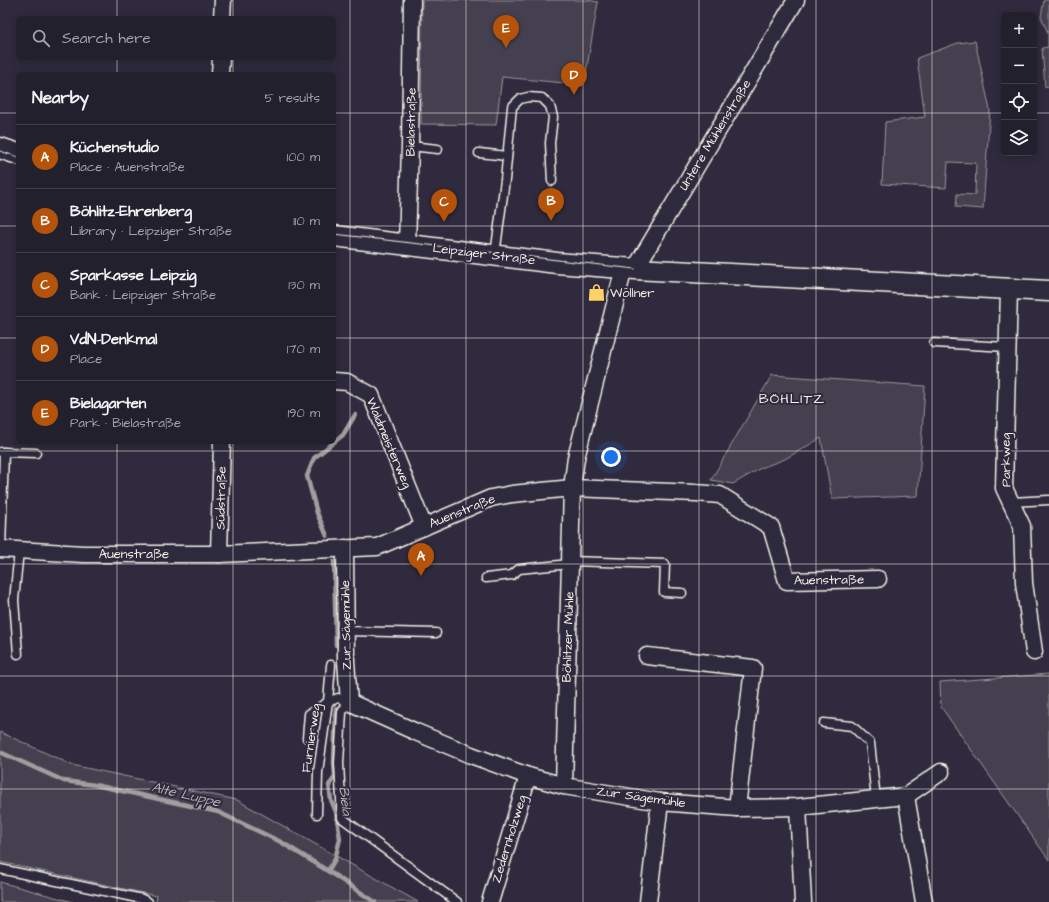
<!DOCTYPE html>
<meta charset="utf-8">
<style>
body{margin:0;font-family:"Architects Daughter",sans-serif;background:#2f2d3a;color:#f1f3f6}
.controls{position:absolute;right:12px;top:12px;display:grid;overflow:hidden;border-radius:6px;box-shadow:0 2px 10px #0003}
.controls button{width:36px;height:36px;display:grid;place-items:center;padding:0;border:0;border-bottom:1px solid #403e4a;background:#23202e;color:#f1f3f6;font:20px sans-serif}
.you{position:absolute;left:611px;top:457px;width:14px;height:14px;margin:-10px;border:3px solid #fff;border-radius:50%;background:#1a73e8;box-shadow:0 0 0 6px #1a73e833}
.badge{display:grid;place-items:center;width:26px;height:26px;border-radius:50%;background:#b45309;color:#fff;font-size:13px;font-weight:700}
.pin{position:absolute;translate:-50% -33px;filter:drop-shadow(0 1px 2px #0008)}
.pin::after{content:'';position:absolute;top:21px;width:14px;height:12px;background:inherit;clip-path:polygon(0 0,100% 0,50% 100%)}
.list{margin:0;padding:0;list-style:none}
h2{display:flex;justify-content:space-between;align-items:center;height:52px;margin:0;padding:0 16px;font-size:17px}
h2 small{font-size:13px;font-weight:400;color:#a3a3aa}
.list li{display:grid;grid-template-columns:26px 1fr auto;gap:12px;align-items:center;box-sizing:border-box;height:64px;padding:0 16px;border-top:1px solid #403e4a}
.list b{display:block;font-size:15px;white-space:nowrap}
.list p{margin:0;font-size:13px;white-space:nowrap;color:#a3a3aa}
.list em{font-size:13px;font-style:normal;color:#a3a3aa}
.icon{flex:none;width:22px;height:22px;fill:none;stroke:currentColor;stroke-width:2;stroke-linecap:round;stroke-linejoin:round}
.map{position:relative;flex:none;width:1049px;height:902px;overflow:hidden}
.search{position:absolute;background:#23202e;box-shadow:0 2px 10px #0003;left:16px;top:16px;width:320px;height:44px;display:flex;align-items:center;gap:10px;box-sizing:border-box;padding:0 14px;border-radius:6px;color:#a3a3aa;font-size:15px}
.panel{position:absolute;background:#23202e;box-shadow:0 2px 10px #0003;left:16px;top:72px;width:320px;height:372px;border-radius:6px}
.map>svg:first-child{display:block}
.green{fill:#454050;stroke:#9c989c}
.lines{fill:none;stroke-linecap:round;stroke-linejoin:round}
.stream{stroke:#a19ea0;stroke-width:4.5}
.service-casing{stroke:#f4f1e8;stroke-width:11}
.minor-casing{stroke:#f4f1e8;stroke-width:19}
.tertiary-casing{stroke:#f4f1e8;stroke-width:23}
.service{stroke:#2f2a3d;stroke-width:8}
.minor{stroke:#2f2a3d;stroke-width:16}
.tertiary{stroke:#2f2a3d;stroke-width:20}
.tram{stroke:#f4f1e8;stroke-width:1}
.grid{fill:none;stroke:#f4f1e8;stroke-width:1;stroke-opacity:0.55}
.labels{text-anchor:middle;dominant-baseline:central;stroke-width:4;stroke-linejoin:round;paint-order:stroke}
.street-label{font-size:13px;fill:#f4f1e8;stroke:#2f2a3d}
.poi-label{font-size:13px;fill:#f4f1e8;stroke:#2f2a3d;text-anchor:start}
.neighbourhood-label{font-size:14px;letter-spacing:1px;fill:#f4f1e8;stroke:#2f2a3d}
.water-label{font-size:14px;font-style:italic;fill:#b6b2b2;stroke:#2f2a3d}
</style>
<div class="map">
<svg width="1049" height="902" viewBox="0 0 1049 902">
<rect width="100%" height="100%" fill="#2f2a3d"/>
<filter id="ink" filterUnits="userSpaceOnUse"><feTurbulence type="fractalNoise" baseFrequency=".025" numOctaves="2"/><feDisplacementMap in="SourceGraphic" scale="8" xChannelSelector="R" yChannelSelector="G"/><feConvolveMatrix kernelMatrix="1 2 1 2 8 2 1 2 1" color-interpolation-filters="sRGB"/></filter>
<g filter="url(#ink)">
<!-- green -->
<g class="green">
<path d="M422,0H587L598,2L584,85L502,77L496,125L421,124Z"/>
<path d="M1044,0H1049V86L1045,87L1042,48L1048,47V33L1041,17Z"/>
<path d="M975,41L990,110L983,209L956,207L957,194L975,195L976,163L948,162L946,188L882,184L885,122L925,117L917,58L958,43Z"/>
<path d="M772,375L925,386L918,496L832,499L821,438L785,459L761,468L733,484L711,480Z"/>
<path d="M1049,674V860L941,707L940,682Z"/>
<path d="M0,732L72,765L237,800L418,902H156L157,896L0,862Z"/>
<path d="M0,882L73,902H0Z"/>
</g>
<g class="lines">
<!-- stream -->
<g class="stream">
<path d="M327,536L317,513L307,476L314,458L343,435L355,415"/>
<path d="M334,562L336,645"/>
<path d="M0,752L64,781L95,785L218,812L281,842L328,871L375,902"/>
<path d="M328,871L335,859L340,839L336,812L331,800L329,785L335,777L334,762L336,708"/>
</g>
<defs>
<g id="service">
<path d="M410,146L438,149"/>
<path d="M479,153L507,156"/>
<path d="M495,255L505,180L512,107L520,99L528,97L542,98L550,106L553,117L550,143L552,181"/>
<path d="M934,343L1007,347"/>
<path d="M1,452L36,453"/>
<path d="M1010,502L1049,500"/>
<path d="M1,550L4,452"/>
<path d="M570,561L665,564L664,592L682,593"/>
<path d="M486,578L512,575L519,569L570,564"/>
<path d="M346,631L436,633"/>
<path d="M18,654L14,600L19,551"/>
<path d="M824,723L852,726L870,743L876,799"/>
<path d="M307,738L309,714L328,702L338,698L349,702L342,712L339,763L342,818L457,902"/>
<path d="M317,814L318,772L328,702L331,665"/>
<path d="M0,869L142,899L148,902"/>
</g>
<g id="minor">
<path d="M222,18L223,0"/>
<path d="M220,74L221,58"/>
<path d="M407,245L410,146L412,0"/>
<path d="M635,269L796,0"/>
<path d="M1009,289L1004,488L1022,526L1024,583L1034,652"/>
<path d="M334,381L347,382L371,395L424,527"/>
<path d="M345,548L346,661L349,702L416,732L471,755L528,776L564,786L660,802L737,808L798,807L876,799L906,796L941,772"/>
<path d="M0,549L83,554H219L377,547L491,498L512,494L572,488L696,493L720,495L771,527L787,581L878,579"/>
<path d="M219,554L222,442"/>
<path d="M647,656L753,668L737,808"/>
<path d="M564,786L572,488L576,458L624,268"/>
<path d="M906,796L924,902"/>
<path d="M798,807L803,902"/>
<path d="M490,902L528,776"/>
<path d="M648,902L660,802"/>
</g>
<g id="tertiary">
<path d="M0,148L18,154"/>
<path d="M334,236L557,263L635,269L1049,291"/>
</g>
</defs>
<!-- service casing -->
<use href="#service" class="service-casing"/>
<!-- minor casing -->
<use href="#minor" class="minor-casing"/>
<!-- tertiary casing -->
<use href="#tertiary" class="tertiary-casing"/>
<!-- service -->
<use href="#service" class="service"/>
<!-- minor -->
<use href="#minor" class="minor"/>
<!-- tertiary -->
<use href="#tertiary" class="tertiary"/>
<!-- tram -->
<g class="tram">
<path d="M0,151L18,157"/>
<path d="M334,234L635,269"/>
</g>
</g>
</g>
<!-- grid -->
<path class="grid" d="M117,0V18M233,0V18M350,0V902M466,0V902M583,0V902M699,0V902M816,0V902M932,0V902M117,58V74M233,58V74M0,113H18M334,113H1004M1034,113H1049M0,226H18M334,226H1049M0,338H18M334,338H1049M117,442V902M233,442V902M0,451H1049M0,564H1049M0,676H1049M0,789H1049"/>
<!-- icons -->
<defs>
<symbol id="shop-bare" viewBox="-9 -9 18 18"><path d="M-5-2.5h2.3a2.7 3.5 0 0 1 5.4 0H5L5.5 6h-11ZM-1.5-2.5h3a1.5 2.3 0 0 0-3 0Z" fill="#ffd166" stroke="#2f2a3d" stroke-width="2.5" paint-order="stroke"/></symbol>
</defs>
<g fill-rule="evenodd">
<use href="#shop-bare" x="584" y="280" width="25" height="25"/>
</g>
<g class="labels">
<!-- street labels -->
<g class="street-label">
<text transform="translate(411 122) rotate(-89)">Bielastraße</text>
<text transform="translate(715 135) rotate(-59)">Untere Mühlenstraße</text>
<text transform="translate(484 254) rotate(7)">Leipziger Straße</text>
<text transform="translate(389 443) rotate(67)">Waldmeisterweg</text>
<text transform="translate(1006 460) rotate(-91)">Parkweg</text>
<text transform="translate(221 498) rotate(-89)">Südstraße</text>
<text transform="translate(462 511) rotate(-22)">Auenstraße</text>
<text x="134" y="554">Auenstraße</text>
<text transform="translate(829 580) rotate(-1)">Auenstraße</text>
<text transform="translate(346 625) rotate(-91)">Zur Sägemühle</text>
<text transform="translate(568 637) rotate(-88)">Böhlitzer Mühle</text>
<text transform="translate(311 738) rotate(-82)">Furnierweg</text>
<text transform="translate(641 797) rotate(8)">Zur Sägemühle</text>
<text transform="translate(509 839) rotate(-73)">Zedernholzweg</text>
</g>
<!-- poi labels -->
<g class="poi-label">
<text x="610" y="293">Wöllner</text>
</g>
<!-- neighbourhood labels -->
<g class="neighbourhood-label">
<text x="792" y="399">BÖHLITZ</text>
</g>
<!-- water labels -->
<g class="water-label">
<text transform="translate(186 795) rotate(13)">Alte Luppe</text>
<text transform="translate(345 801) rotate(83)">Biela</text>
</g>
</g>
</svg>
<div class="controls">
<button>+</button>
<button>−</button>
<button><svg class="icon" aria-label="locate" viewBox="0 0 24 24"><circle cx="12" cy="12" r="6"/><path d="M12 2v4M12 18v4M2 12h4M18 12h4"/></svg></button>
<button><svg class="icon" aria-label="layers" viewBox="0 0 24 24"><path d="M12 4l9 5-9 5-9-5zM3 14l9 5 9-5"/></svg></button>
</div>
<div class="you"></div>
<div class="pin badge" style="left:421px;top:576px">A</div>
<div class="pin badge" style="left:551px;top:221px">B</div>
<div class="pin badge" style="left:444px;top:222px">C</div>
<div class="pin badge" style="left:574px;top:95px">D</div>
<div class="pin badge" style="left:506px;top:48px">E</div>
<div class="search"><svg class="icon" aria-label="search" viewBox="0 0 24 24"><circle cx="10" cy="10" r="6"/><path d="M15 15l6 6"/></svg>Search here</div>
<section class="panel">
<h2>Nearby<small>5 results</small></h2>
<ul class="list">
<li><span class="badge">A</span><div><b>Küchenstudio</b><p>Place · Auenstraße</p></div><em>100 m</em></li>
<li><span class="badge">B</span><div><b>Böhlitz-Ehrenberg</b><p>Library · Leipziger Straße</p></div><em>110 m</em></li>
<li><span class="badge">C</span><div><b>Sparkasse Leipzig</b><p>Bank · Leipziger Straße</p></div><em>130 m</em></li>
<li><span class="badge">D</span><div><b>VdN-Denkmal</b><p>Place</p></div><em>170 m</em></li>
<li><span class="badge">E</span><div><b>Bielagarten</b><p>Park · Bielastraße</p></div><em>190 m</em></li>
</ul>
</section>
</div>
